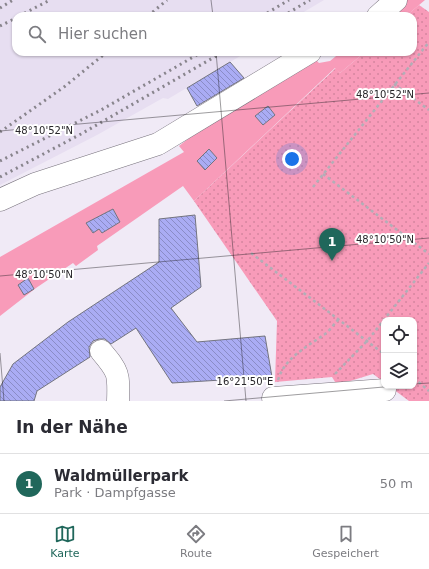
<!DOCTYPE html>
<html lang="de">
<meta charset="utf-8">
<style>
body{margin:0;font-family:"DejaVu Sans",sans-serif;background:#f2f2f3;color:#2b2b33}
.controls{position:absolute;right:12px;bottom:12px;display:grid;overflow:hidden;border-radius:8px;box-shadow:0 1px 3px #0004}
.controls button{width:36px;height:36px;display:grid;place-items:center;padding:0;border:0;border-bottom:1px solid #e1e1e2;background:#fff;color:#2b2b33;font:20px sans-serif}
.you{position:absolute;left:292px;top:159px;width:14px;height:14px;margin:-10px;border:3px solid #fff;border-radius:50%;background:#1a73e8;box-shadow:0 0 0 6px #1a73e833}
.badge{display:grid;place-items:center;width:26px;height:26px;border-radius:50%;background:#20675b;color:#fff;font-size:13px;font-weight:700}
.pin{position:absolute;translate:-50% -33px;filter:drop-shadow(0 1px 2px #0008)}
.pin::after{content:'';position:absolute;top:21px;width:14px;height:12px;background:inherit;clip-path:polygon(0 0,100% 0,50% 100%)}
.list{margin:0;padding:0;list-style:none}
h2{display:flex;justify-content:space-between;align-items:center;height:52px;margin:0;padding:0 16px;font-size:17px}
h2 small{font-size:13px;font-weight:400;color:#7c7c81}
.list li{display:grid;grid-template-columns:26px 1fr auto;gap:12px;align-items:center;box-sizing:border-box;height:60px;padding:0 16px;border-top:1px solid #e1e1e2}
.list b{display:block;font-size:15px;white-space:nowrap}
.list p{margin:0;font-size:13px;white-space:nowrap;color:#7c7c81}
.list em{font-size:13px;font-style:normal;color:#7c7c81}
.icon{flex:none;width:22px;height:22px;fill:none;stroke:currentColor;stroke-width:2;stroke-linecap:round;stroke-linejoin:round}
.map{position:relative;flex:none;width:429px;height:401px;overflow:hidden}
.search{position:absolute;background:#fff;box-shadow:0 1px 3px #0004;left:12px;right:12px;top:12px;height:44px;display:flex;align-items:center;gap:10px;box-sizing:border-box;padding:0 14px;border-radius:12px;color:#7c7c81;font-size:15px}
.sheet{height:112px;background:#fff}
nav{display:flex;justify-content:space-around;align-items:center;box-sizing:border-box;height:56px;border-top:1px solid #e1e1e2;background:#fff;font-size:11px;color:#7c7c81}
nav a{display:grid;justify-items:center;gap:2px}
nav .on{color:#20675b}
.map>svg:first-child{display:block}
.built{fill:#e7def1}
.green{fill:#f89bb9}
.park{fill:url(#park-dots)}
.building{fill:url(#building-back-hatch);stroke:#73747f}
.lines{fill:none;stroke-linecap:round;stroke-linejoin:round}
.minor-casing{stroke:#77727c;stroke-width:23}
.path{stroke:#b2aeb7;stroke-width:2.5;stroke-dasharray:3 3;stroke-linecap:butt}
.minor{stroke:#fff;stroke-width:22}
.rail{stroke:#88848c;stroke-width:3;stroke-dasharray:2 4;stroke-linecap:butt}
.ticks{fill:none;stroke:#28262a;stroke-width:1;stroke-opacity:0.45}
.ticks-label{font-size:10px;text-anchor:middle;fill:#28262a;stroke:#fff;stroke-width:4;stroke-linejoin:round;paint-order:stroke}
</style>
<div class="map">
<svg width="429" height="401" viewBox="0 0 429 401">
<defs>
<pattern id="park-dots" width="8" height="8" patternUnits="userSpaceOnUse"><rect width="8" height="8" fill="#f89bb9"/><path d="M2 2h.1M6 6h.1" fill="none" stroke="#d5859f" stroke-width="1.8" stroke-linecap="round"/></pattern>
<pattern id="building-back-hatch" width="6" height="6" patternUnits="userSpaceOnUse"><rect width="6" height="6" fill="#aaacf4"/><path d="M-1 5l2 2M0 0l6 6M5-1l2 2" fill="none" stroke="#8a8cc6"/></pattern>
</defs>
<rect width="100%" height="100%" fill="#f0eaf6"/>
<!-- built -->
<path class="built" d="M0,0H324L297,16H16V52H247L168,99L163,98L97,135L0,185Z"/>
<!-- green -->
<g class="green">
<path d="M404,0H425L406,16H385Z"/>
<path d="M341,52H365L340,73L335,68L194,201L183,186L97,246L98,250L76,266L73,263L36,288L0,316V257L184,152L179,146L207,124L313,57L319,63L330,61Z"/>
</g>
<!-- park -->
<path class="park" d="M419,5L429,12V401H409L389,386H414V320H384V382L373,374L337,385L332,377L275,382L277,321L194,201L336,68L340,73L365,52H413V16H406Z"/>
<!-- building -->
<g class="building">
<path d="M230,62L244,78L197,106L187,88Z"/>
<path d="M268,106L275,115L263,125L255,116Z"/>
<path d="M209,149L217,158L205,170L197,161Z"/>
<path d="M113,209L120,222L102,233L99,229L93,233L86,223Z"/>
<path d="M195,215L201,287L171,308L197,342L265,336L272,377L172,383L136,328L111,344L105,339H99L93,341L89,347L90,357L37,391L34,401H0V387L13,364L68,322L159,262V219Z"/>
<path d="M28,278L34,289L24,295L18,285Z"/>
</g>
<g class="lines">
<defs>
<g id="minor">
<path d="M378,16L396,0"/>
<path d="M0,200L35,184L158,144L310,52"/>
<path d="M101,351C119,372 119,374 118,401"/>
<path d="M273,398L385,390"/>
</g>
</defs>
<!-- minor casing -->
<use href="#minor" class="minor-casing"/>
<!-- path -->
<g class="path">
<path d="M394,84L429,110"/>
<path d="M323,174L429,254"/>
<path d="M313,187L429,42"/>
<path d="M251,253L384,354"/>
<path d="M335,374L368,340L429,263"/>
<path d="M414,378L429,391"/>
<path d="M278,380C285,357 307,347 325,334C330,330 334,324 338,320"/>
</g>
<!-- minor -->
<use href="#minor" class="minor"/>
<!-- rail -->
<g class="rail">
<path d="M0,8L13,0"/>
<path d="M19,16L50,0"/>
<path d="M148,16L167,0"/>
<path d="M262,16L289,0"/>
<path d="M283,16L310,0"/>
<path d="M0,26L16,18"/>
<path d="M0,132L64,87L107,52"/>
<path d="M0,161L101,110L202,52"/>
<path d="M0,177L81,134L223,52"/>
</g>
</g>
<!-- ticks -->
<path class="ticks" d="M211,0L213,16M216,52L246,401M0,131L429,93M0,276L429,238M0,353L4,401M414,384L429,383M224,401L395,386"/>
<g class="ticks-label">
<text x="385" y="98">48°10'52"N</text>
<text x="44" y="134">48°10'52"N</text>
<text x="385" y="243">48°10'50"N</text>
<text x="44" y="278">48°10'50"N</text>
<text x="245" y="385">16°21'50"E</text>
</g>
</svg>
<div class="controls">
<button><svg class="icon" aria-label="locate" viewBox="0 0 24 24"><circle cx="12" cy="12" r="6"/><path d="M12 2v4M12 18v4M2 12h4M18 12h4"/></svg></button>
<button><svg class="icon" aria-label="layers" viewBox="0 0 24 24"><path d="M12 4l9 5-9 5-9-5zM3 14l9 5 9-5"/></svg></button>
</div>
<div class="you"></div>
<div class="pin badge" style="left:332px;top:261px">1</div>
<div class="search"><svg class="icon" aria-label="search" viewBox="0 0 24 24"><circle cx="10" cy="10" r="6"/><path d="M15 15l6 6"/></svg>Hier suchen</div>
</div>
<section class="sheet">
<h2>In der Nähe<small></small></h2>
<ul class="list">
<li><span class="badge">1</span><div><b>Waldmüllerpark</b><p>Park · Dampfgasse</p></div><em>50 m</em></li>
</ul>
</section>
<nav>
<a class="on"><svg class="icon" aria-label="map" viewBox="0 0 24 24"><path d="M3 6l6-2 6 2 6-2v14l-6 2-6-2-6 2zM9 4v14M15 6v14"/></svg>Karte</a>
<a><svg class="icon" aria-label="directions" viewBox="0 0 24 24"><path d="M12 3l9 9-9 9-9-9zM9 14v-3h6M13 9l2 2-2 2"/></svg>Route</a>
<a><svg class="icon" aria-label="saved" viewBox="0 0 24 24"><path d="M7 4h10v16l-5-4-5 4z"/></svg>Gespeichert</a>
</nav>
